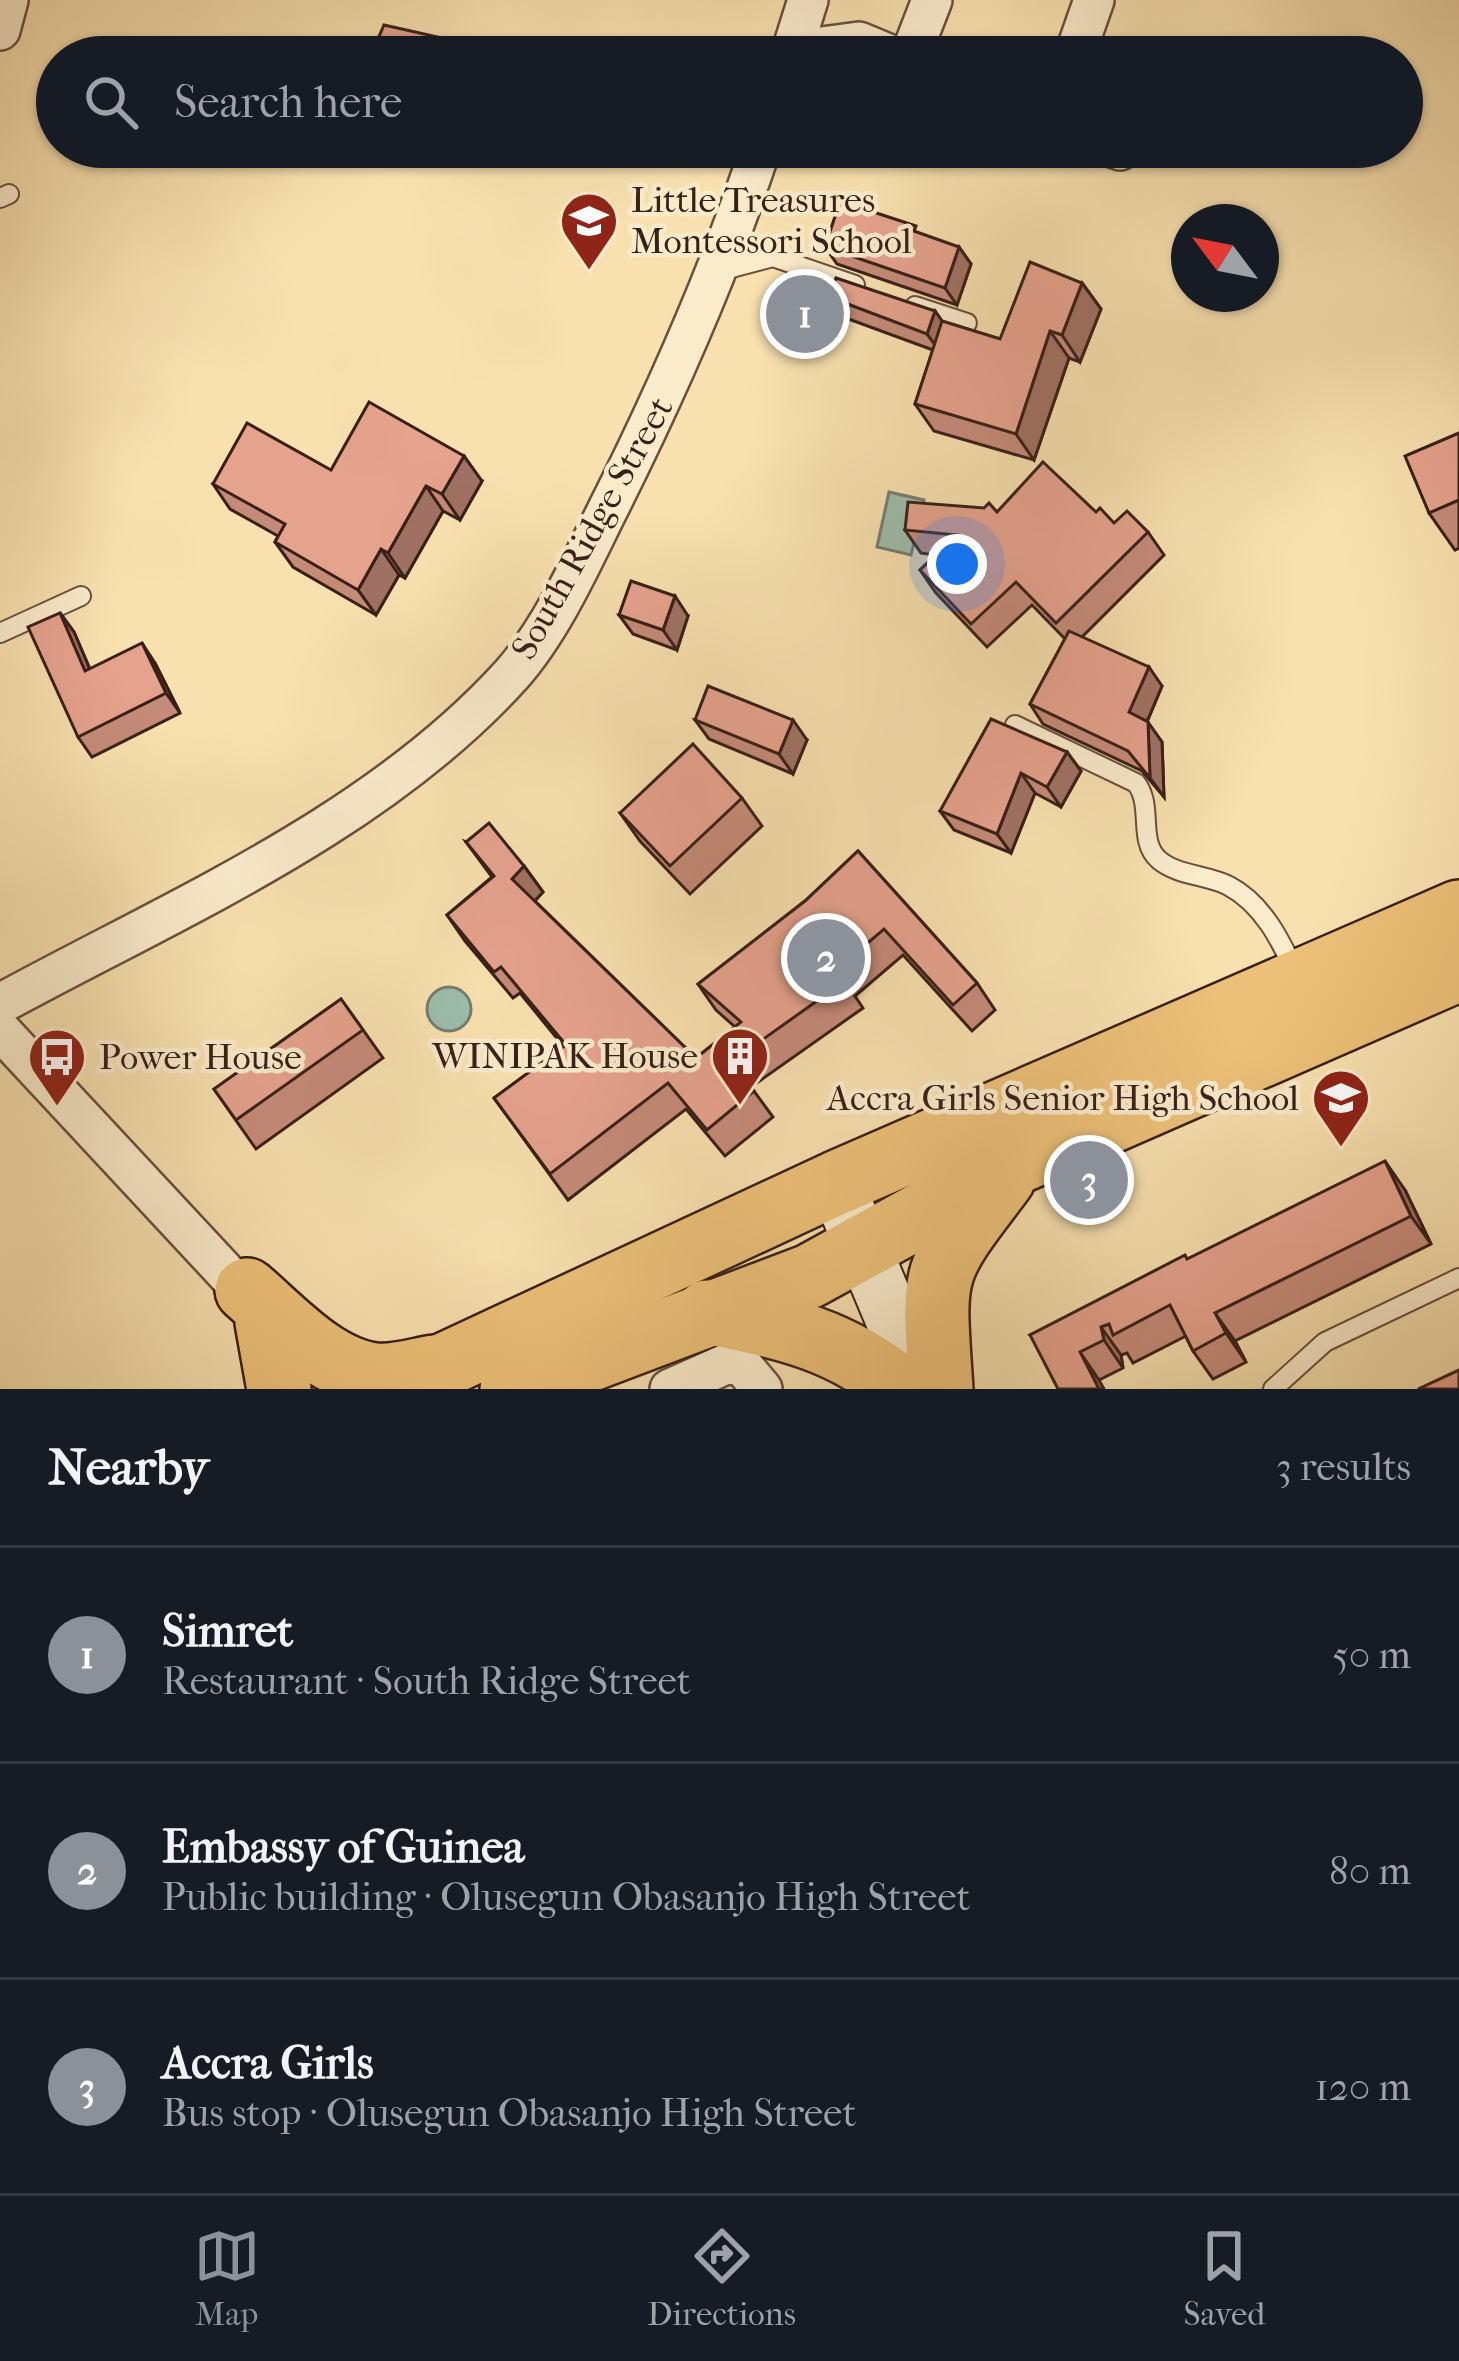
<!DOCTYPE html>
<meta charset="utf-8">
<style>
body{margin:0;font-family:"IM FELL French Canon",serif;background:#20242c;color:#f1f3f6}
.compass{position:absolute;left:1171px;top:204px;width:108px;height:108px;border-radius:50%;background:#171b24;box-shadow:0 3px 9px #0004;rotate:302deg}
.you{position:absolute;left:957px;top:564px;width:42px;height:42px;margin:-30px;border:9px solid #fff;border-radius:50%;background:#1a73e8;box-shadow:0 0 0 18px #1a73e833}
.badge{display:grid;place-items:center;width:78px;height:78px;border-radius:50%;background:#8c9099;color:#fff;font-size:39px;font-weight:700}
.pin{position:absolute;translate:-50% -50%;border:6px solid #fff;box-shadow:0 3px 12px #0006}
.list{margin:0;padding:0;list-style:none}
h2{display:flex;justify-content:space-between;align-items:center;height:156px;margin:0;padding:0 48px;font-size:51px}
h2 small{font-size:39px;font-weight:400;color:#9ea1a6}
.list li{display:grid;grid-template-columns:78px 1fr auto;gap:36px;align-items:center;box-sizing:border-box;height:216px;padding:0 48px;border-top:3px solid #363941}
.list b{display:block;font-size:45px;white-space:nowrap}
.list p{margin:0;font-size:39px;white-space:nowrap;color:#9ea1a6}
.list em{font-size:39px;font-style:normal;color:#9ea1a6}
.icon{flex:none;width:66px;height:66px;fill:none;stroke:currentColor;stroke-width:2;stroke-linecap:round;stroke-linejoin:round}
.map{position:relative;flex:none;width:1459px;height:1389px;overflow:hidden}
.search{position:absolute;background:#171b24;box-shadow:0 3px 9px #0004;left:36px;right:36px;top:36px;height:132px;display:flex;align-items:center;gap:30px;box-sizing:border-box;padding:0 42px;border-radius:66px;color:#9ea1a6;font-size:45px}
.sheet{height:804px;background:#171b24}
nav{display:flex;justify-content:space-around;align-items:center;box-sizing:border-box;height:168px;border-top:3px solid #363941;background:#171b24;font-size:33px;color:#9ea1a6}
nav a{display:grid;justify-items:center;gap:6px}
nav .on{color:#8c9099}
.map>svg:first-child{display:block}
.water{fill:#9dbdab;stroke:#757e70;stroke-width:3}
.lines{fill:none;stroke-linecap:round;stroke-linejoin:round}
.lane-casing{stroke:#68503d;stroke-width:22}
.street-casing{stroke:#68503d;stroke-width:44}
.secondary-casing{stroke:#382017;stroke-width:58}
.primary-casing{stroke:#382017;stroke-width:68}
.lane{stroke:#faebcb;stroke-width:18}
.street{stroke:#faebcb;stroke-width:39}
.secondary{stroke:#faebcb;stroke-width:54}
.primary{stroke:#ecc078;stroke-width:63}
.wall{fill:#c58b79;stroke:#382017;stroke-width:3}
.shaded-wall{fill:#a07163;stroke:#382017;stroke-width:3}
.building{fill:#e5a28d;stroke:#382017;stroke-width:3}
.labels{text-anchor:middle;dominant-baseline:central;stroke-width:9;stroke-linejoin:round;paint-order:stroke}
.poi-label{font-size:36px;fill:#382017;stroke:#faebcb;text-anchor:start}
.street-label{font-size:36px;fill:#382017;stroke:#faebcb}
</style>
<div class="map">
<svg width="1459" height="1389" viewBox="0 0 1459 1389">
<rect width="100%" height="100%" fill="#f8e0af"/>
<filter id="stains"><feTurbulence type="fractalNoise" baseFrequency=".00167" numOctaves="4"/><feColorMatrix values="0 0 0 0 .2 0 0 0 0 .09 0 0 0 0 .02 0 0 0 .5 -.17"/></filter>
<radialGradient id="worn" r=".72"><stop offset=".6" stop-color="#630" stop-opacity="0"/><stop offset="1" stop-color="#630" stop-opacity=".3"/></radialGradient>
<!-- water -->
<g class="water">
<path d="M889,492L924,500L911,555L877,547Z"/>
<circle cx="449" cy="1009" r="22"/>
</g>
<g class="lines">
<defs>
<g id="lane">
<path d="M0,198L9,194"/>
<path d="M716,272L773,257L855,285"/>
<path d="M915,306L967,323"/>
<path d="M0,633L81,596"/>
<path d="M1015,725L1136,783C1154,806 1137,841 1159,860C1178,876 1209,875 1229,886C1263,904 1281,941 1296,974"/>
<path d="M1273,1389L1325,1342L1459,1278"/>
</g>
<g id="street">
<path d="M0,30L8,0"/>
<path d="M792,51L859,42L895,57"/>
<path d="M790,57L808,0"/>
<path d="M910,57L932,0"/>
<path d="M1074,57L1094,0"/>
<path d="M1112,147L1120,150"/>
<path d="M0,1004C174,909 377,824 512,674C550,631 579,568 604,517C665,396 719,275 761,147"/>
<path d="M0,1030L257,1306"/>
<path d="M670,1389L726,1364L742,1365L762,1389"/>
</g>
<path id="secondary" d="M836,1183L922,1389"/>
<g id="primary">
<path d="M247,1290C283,1321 326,1370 376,1375C394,1377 416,1370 434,1367"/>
<path d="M707,1312C784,1328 838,1338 901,1389"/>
<path d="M267,1322L279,1389"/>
<path d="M393,1389L836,1183L1459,912"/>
<path d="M512,1389L810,1276L1015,1163L1459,969"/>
<path d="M941,1389C933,1268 929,1276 1003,1179"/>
</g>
</defs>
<!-- lane casing -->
<use href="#lane" class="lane-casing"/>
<!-- street casing -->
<use href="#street" class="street-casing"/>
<!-- secondary casing -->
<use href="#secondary" class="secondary-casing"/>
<!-- primary casing -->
<use href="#primary" class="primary-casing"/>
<!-- lane -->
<use href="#lane" class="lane"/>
<!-- street -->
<use href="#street" class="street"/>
<!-- secondary -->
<use href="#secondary" class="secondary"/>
<!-- primary -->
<use href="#primary" class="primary"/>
</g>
<!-- wall -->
<g class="wall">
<path d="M825,247H959L971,264L957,305L837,264Z"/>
<path d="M1082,283L1101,309L1080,362L1069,358L1034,460L934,431L915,404L933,350L843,317L829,297L935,311L942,321L1000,339Z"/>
<path d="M1459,433V548L1455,550L1429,513Z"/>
<path d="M331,470L482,481L460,520L443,511L405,578L399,575L376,615L293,567L275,542L278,536L230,509L213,484Z"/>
<path d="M997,512H1096L1114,523L1148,532L1164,555L1082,637L1162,686L1147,722L1162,742L1164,797L1142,771L1043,724L1030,704L1065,639L1032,605L987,647L936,593L920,570L936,555L921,553L905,530Z"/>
<path d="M60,613L74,632L90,669L155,663L180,713L92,757L78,737Z"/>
<path d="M619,615L688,616L677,650L633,634Z"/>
<path d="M695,720L807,740L793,774L709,739Z"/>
<path d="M1067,752L1081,771L1061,807L1035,793L1011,853L954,830L940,811Z"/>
<path d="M742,798L762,826L690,894L640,841L620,813Z"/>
<path d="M466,842L524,866L543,892L535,901L696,1058L735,1027L716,1010L698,984L805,901L858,851L977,983L995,1010L972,1031L903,955L855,996L863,1008L751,1087L773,1117L725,1156L686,1109L568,1200L494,1098L564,1047L520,993L513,998L465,941L447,915L492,877Z"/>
<path d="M341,999L383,1058L256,1149L214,1089Z"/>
<path d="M1405,1190L1431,1244L1235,1341L1246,1362L1213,1379L1193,1351L1186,1336L1133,1363L1127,1353L1121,1355L1123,1368L1099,1380L1030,1335L1187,1259Z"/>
</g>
<!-- shaded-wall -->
<g class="shaded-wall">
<path d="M460,42L471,57H452Z"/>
<path d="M959,247L971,264L957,305L945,288Z"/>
<path d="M1082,283L1101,309L1080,362L1062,335Z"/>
<path d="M935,311L949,331L941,353L927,334Z"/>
<path d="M1050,331L1069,358L1034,460L1016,434Z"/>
<path d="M464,456L482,481L460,520L442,494Z"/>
<path d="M426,486L443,511L405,578L388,553Z"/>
<path d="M381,549L399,575L376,615L358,590Z"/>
<path d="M675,596L688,616L677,650L663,630Z"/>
<path d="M60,613L74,632L99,691L85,671Z"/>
<path d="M142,643L155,663L180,713L166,693Z"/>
<path d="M1149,667L1162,686L1143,731L1129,712Z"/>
<path d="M793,720L807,740L793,774L779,754Z"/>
<path d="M1148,722L1162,742L1164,797L1150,778Z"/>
<path d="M1067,752L1081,771L1061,807L1047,787Z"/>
<path d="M1021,773L1035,793L1011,853L997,834Z"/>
<path d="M524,866L543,892L530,906L512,879Z"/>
<path d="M1385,1161L1405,1190L1431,1244L1411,1216Z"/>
<path d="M1215,1313L1235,1341L1246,1362L1226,1333Z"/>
<path d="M1101,1327L1121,1355L1123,1368L1104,1340Z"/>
<path d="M1080,1352L1099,1380L1104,1389H1099Z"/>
</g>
<!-- building -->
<g class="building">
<path d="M384,25L460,42L452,57H370Z"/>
<path d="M840,201L916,226L914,231L959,247L945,288L825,247Z"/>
<path d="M1030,262L1082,283L1062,335L1050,331L1016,434L915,404L942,321L1000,339Z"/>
<path d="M836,278L935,311L927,334L829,297Z"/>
<path d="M369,402L464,456L442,494L426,486L388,553L381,549L358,590L275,542L285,524L213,484L247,423L331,470Z"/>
<path d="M1459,433V500L1429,513L1405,456Z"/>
<path d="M1043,462L1096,512L1100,508L1114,523L1127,511L1148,532L1056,623L1016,582L971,624L920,570L956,535L905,530L908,502L984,508L989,503L997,512Z"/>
<path d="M631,581L675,596L663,630L619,615Z"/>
<path d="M60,613L85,671L142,643L166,693L78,737L28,627Z"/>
<path d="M1069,631L1149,667L1129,712L1148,722L1150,778L1128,751L1030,704Z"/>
<path d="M708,686L793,720L779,754L695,720Z"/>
<path d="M991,719L1067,752L1047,787L1021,773L997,834L940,811Z"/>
<path d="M693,744L742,798L670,866L620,813Z"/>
<path d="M489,823L524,866L512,879L696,1058L741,1022L698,984L805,901L858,851L977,983L953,1005L884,929L836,970L845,981L731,1062L754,1091L707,1130L668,1083L550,1174L494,1098L566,1045L501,967L494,972L447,915L494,876L466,842Z"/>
<path d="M341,999L363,1030L236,1120L214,1089Z"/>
<path d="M1385,1161L1411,1216L1215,1313L1226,1333L1193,1351L1170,1305L1113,1335L1109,1324L1101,1327L1104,1340L1080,1352L1099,1389H1058L1030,1335L1185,1255L1187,1259Z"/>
<path d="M1459,1370V1389H1418Z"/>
</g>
<!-- icons -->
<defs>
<symbol id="school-pin" viewBox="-11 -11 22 30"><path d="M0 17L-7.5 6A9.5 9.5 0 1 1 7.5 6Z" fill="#8f2418" stroke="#faebcb"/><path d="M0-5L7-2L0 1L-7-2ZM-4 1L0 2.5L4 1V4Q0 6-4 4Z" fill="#fff"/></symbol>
<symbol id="building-pin" viewBox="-11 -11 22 30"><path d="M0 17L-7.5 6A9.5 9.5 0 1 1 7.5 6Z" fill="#8f2418" stroke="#faebcb"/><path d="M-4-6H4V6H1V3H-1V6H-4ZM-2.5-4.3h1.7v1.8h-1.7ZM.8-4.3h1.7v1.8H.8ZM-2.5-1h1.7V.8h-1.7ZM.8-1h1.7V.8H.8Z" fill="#fff"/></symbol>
<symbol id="bus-pin" viewBox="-11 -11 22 30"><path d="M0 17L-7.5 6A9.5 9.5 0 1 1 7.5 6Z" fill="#8f2418" stroke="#faebcb"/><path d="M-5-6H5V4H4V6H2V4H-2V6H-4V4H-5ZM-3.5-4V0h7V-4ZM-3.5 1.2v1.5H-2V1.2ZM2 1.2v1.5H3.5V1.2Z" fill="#fff"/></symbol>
</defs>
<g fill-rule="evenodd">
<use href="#school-pin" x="556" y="188" width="66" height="90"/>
<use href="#building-pin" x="707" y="1023" width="66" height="90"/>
<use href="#bus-pin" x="24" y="1024" width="66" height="90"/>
<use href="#school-pin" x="1308" y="1065" width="66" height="90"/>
</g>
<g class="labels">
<!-- poi labels -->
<g class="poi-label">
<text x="631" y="200">Little Treasures<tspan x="631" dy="41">Montessori School</tspan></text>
<text x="698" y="1056" text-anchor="end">WINIPAK House</text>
<text x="99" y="1057">Power House</text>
<text x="1299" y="1098" text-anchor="end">Accra Girls Senior High School</text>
</g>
<!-- street labels -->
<g class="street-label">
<text transform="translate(592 528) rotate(-61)">South Ridge Street</text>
</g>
</g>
<rect width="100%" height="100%" filter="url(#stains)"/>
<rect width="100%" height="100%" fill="url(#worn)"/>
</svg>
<svg class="compass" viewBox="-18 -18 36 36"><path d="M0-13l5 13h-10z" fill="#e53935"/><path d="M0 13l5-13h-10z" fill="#9ea1a6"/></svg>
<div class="you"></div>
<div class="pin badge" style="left:805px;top:314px">1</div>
<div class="pin badge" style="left:826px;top:958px">2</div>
<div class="pin badge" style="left:1089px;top:1180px">3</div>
<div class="search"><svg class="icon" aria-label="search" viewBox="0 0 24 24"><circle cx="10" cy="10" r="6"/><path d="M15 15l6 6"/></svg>Search here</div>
</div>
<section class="sheet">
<h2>Nearby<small>3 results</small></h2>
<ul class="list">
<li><span class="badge">1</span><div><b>Simret</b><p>Restaurant · South Ridge Street</p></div><em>50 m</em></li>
<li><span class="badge">2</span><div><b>Embassy of Guinea</b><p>Public building · Olusegun Obasanjo High Street</p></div><em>80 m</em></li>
<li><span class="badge">3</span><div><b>Accra Girls</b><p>Bus stop · Olusegun Obasanjo High Street</p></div><em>120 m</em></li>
</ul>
</section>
<nav>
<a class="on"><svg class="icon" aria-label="map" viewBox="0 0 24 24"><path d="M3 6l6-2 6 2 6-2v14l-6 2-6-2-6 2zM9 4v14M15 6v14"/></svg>Map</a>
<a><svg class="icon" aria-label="directions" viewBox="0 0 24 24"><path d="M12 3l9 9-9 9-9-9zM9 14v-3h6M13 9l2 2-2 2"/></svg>Directions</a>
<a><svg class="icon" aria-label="saved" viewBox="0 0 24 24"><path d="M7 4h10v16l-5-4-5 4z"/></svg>Saved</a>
</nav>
